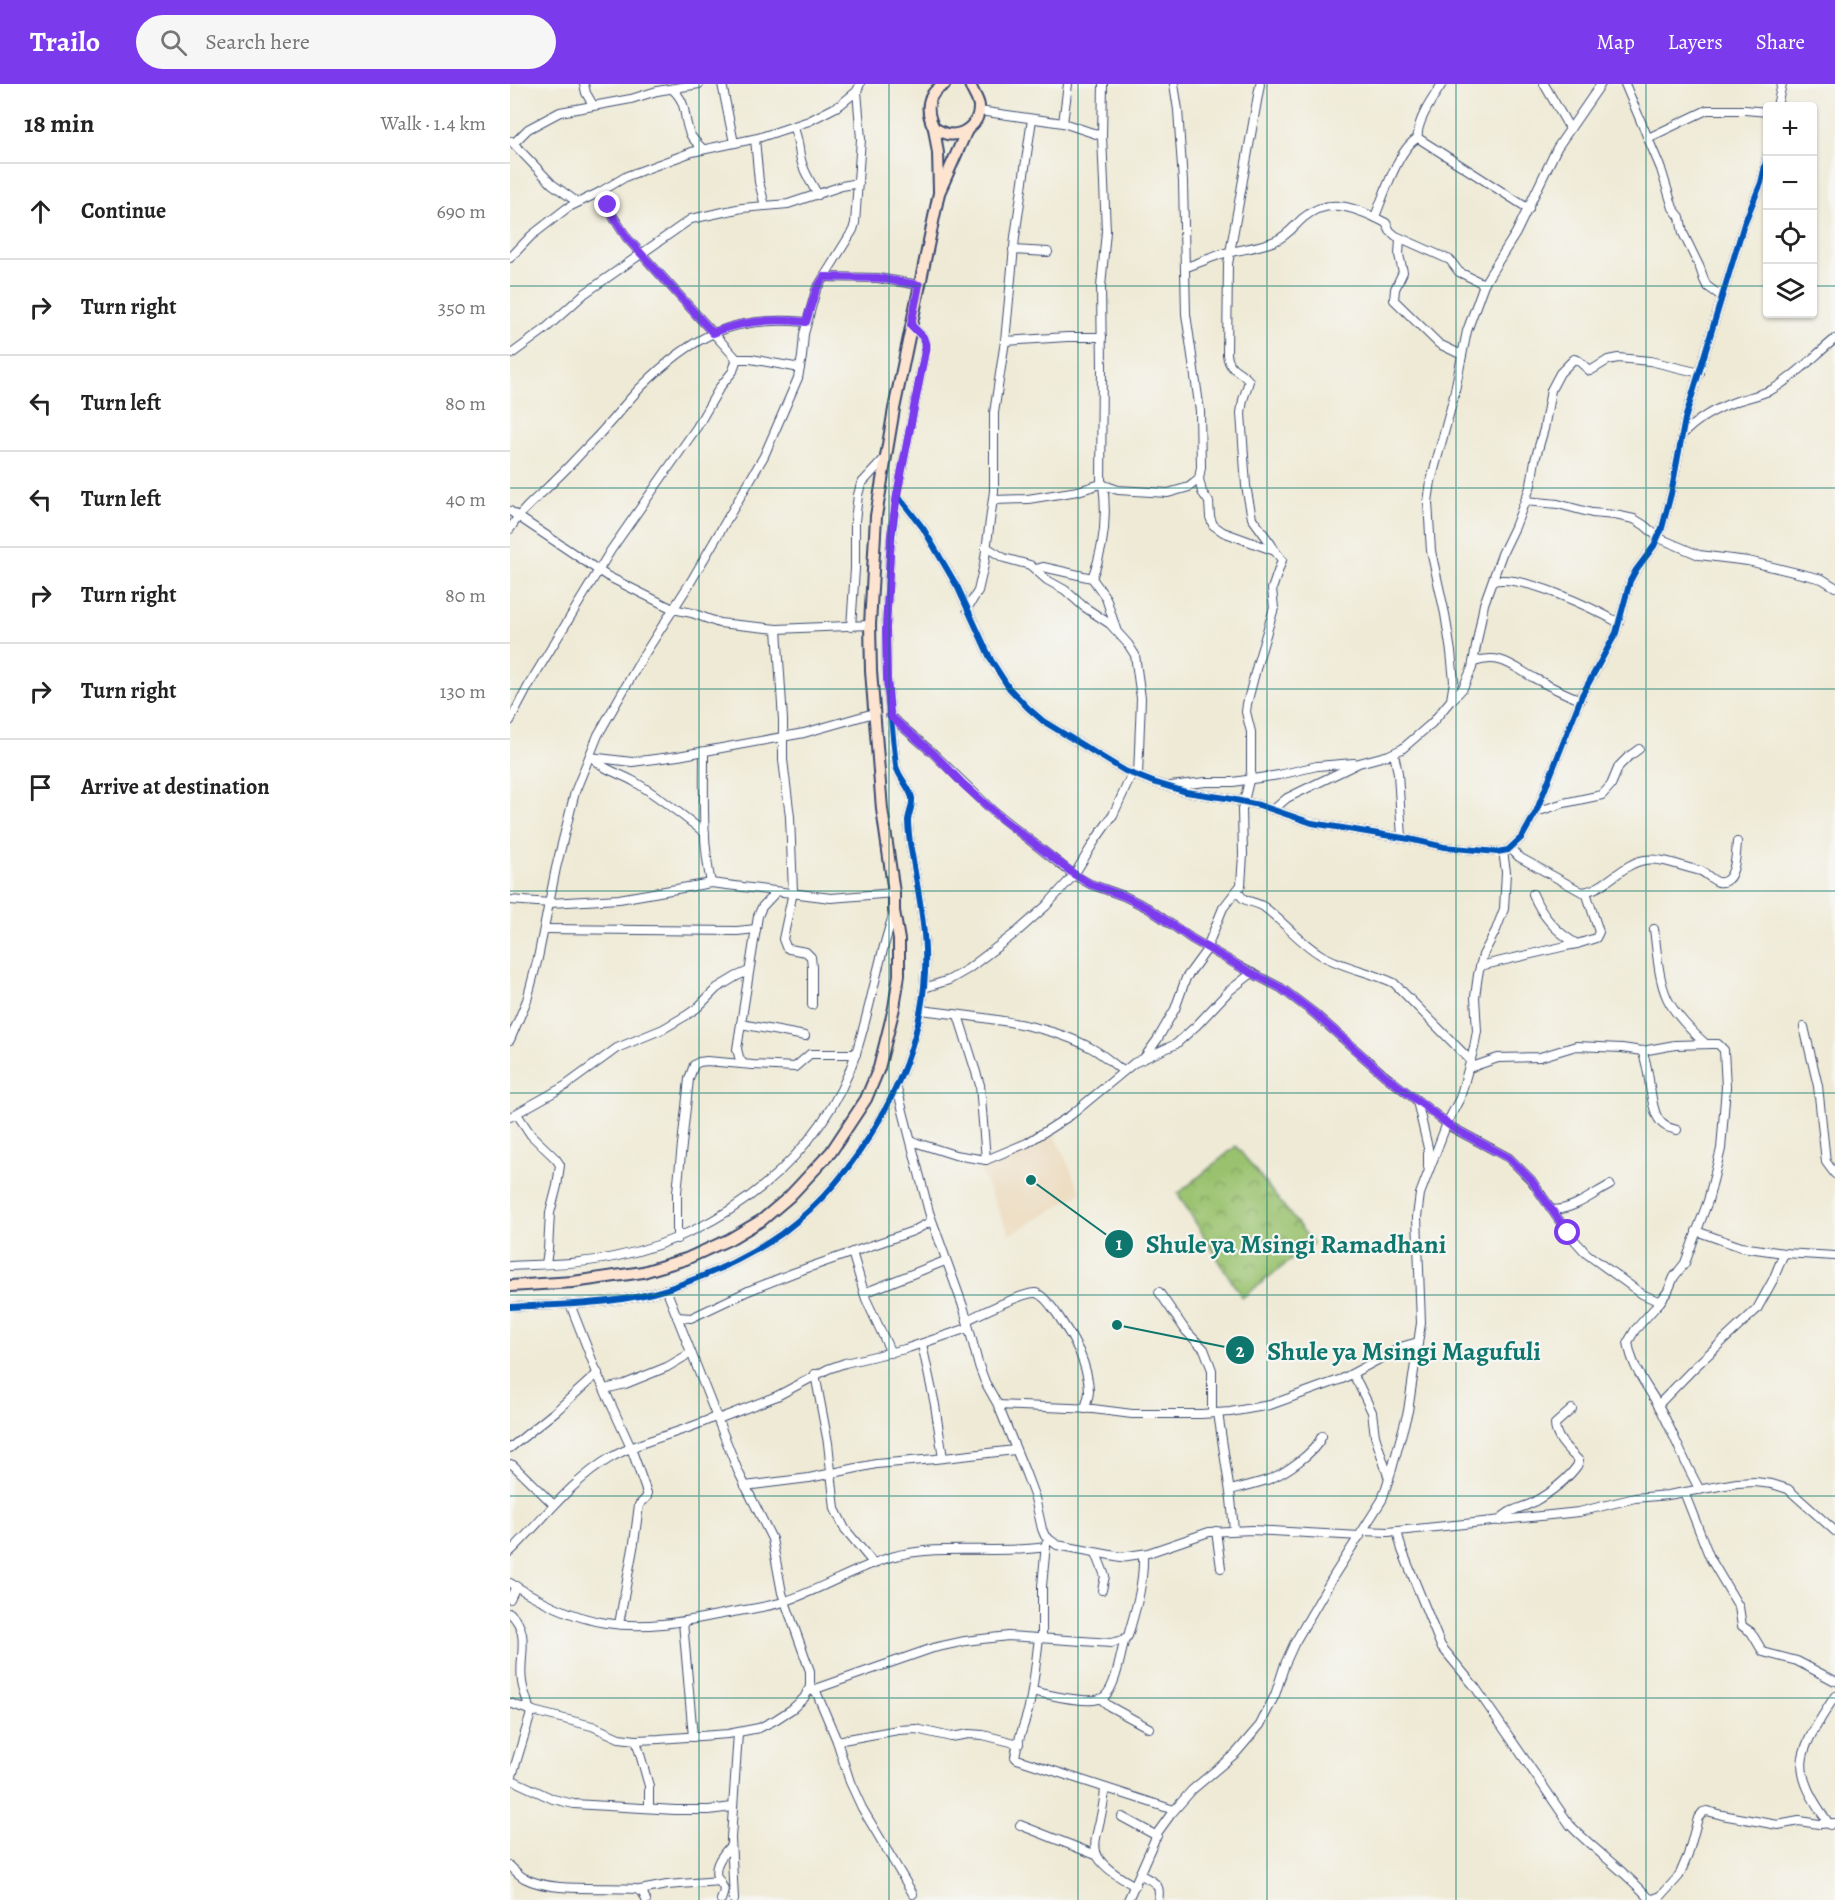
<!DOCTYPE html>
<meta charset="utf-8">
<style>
body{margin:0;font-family:Alegreya,serif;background:#f6f6f6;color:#222}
.controls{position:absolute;right:18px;top:18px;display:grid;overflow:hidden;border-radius:6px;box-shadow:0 2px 4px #0004}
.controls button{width:54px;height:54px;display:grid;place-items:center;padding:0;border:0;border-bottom:2px solid #e0e0e0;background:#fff;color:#222;font:30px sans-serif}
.stop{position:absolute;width:18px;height:18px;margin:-14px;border:4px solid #7c3aed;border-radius:50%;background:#fff}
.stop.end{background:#7c3aed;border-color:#fff;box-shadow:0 2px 6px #0008}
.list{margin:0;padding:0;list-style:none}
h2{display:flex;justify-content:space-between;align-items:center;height:78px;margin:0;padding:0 24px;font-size:26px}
h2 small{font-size:20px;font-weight:400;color:#767676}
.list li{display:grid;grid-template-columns:39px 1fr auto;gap:18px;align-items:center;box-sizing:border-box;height:96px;padding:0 24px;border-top:2px solid #e0e0e0}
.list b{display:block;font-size:22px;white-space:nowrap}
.list em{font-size:20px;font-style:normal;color:#767676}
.icon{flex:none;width:33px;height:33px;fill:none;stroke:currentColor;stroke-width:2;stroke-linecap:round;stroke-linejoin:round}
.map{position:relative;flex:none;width:1325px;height:1816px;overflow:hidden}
header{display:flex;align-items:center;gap:36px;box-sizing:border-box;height:84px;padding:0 30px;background:#7c3aed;color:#fff}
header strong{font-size:28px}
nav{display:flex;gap:33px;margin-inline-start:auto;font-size:21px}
.search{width:420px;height:54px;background:#f6f6f6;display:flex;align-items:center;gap:15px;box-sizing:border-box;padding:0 21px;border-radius:33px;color:#767676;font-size:22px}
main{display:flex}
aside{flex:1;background:#fff}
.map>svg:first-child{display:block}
.built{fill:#ebd8ba}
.park{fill:url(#park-crowns);stroke:#5a7866;stroke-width:1.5}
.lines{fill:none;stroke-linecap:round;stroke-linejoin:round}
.street-casing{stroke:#3b4b70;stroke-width:10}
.secondary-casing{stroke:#3b4b70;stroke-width:14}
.street{stroke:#fff;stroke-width:8}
.secondary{stroke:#fde4d1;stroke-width:10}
.cycleway-casing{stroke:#f6f6f2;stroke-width:10}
.cycleway{stroke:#0057b8;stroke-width:6}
.route{stroke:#7c3aed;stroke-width:8}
.grid{fill:none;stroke:#0f766e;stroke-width:1.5;stroke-opacity:0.55}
.leader{fill:none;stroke:#0f766e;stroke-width:2}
.callout-dot{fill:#0f766e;stroke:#f6f6f2;stroke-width:2}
.mark-label{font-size:18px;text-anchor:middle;font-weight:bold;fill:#fff}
.callout-label{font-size:26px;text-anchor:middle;font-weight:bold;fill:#0f766e;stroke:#f6f6f2;stroke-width:4.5;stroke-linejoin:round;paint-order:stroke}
</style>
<header>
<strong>Trailo</strong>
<div class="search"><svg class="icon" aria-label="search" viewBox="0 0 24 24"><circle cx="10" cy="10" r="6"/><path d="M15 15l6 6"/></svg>Search here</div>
<nav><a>Map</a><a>Layers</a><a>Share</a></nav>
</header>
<main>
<aside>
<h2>18 min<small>Walk · 1.4 km</small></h2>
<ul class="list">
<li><svg class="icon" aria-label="ahead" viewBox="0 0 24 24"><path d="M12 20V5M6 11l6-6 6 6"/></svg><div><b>Continue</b></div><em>690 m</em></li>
<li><svg class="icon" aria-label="right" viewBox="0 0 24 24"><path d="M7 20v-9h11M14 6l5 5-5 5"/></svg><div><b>Turn right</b></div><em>350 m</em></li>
<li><svg class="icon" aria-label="left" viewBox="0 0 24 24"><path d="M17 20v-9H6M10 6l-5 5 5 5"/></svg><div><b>Turn left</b></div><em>80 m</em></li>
<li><svg class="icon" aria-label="left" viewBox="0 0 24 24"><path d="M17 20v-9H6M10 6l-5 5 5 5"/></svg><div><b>Turn left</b></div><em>40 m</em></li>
<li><svg class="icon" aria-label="right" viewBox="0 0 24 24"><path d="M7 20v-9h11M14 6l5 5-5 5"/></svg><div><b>Turn right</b></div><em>80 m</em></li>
<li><svg class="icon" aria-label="right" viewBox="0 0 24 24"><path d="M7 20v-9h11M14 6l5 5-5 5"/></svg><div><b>Turn right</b></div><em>130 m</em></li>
<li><svg class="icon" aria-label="arrive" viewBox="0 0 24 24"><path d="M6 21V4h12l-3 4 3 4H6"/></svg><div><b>Arrive at destination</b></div></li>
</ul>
</aside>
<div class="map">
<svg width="1325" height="1816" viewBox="0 0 1325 1816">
<defs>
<pattern id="park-crowns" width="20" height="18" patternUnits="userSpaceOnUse" patternTransform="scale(1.5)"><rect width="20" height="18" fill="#9ac26e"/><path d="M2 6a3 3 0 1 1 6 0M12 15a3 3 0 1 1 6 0" fill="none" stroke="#7d9e5e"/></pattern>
</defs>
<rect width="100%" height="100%" fill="#f6f6f2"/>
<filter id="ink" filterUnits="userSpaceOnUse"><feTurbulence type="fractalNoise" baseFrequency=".0167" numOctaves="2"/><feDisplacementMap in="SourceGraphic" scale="12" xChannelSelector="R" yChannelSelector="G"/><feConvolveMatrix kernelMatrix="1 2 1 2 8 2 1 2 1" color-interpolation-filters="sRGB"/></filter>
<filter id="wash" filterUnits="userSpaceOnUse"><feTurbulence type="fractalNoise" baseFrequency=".008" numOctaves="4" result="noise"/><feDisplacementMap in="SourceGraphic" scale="24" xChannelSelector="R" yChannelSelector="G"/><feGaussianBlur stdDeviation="1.35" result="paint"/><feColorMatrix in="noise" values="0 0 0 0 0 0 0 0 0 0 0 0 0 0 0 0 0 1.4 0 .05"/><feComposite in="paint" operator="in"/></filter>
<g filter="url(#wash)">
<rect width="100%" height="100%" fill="#efead5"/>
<!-- built -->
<path class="built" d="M541,1043L571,1109L500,1151L469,1085Z"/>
<!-- park -->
<path class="park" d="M726,1062L803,1159L732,1214L668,1110Z"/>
</g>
<g filter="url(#ink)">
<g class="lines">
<defs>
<g id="street">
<path d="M74,0L76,9L83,21"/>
<path d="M212,0L224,59"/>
<path d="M750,0L718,180L717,270C719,288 730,285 739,297L733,316L731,329L736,402L742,434L761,460L765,467"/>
<path d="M932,0C924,12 905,39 908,54L1019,125"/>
<path d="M1034,0L1060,45"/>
<path d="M1115,0L1151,85L1163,124L1170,133L1173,149L1190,184L1194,196L1197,202L1211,212"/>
<path d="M162,5C179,20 172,32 180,50C183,56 188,60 193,65"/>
<path d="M1267,22L1272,0"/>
<path d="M469,27L553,39L592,52"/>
<path d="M553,39L558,0"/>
<path d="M283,43C289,54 288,64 291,76C294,89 302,100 308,111"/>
<path d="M908,54C889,63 874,111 866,130V134L876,139L880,147L886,152L940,176L949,188L974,200"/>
<path d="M1138,54L1197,26H1235L1258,28"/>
<path d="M245,55L249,98L255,122"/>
<path d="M1,57L42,100L67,118"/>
<path d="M4,59L18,45L50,28L121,15L147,7L189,0"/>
<path d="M890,155L889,171L893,188L885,205L884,216L929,260L952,271"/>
<path d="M503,166L538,168"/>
<path d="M0,174L21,152L57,124L90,108L117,92L182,68L248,54L299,37L330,21L347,7L350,0"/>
<path d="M676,183C689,179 702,173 715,169C732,166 749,163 765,157C777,152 784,142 793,134C817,114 841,122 866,134"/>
<path d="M314,193L368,194L409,201"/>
<path d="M495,257L557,253H592"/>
<path d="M0,271L34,246L74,210L181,135L232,124L278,120L332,102L349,99"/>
<path d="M226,275H241L290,284"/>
<path d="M1172,351C1187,335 1207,324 1227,317C1239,313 1251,311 1263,305C1286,292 1304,272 1325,255"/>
<path d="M591,400L592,283L591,203L596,147L592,52L593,0"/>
<path d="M387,411L413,444L448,504L481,576L499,604L518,624L533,637L615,687L643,698L676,708L716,714L749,721L802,739L899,755L934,763L987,768L998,766L1012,753L1026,728L1072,611L1106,549L1120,497L1126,486L1144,462L1152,444L1161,410L1175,335L1234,140L1251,99L1258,69"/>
<path d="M483,416L518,415L568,407L591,400L608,406L658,409L679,403L689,395L691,383L690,327L676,230L673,98L668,26L664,0"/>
<path d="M1015,417L1048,420L1082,429L1105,431L1124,435L1134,441L1149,454L1189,471L1238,477L1312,495L1325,503"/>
<path d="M0,427L97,492L163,525L182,529L209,539L267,545L360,541"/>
<path d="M0,445C12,424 30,412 46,395C58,384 69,371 81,359C98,342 113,322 130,304C182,252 221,231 296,238"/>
<path d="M476,463L494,474L520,481L537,496L555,506L573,522L600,540L618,560L625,571L626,578L631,614L628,692"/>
<path d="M526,485L533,483L582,494L596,514L606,545"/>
<path d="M582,494C594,465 597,431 593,400"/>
<path d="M983,497C1012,490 1083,524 1109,539"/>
<path d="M457,525L468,507L474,481L484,407V329L495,257L505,153L522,35"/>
<path d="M341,543L345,485V437L348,411L351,400L376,373"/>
<path d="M267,545L273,636V676L280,733L283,808L273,855L276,863L279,865L296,868L301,873L302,883V921"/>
<path d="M964,578C991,569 1002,582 1024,594C1039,602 1055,610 1071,616"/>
<path d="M943,615L953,604L962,584L974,520L992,470L1005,443L1021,401L1025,376L1034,345L1041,306L1050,289L1064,275L1069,277L1080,287L1098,276L1108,274L1140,277L1190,289"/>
<path d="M380,632L423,669L484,728L564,791L580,800L614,812L638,824L682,855L736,886L771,904L804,929L874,991L943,1044L999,1074L1021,1096L1058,1149L1077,1170L1132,1210L1150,1218"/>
<path d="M0,637L20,599L101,466L187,343L210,303L223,287L226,277L225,273L117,154L104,134L90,108"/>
<path d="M194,668C194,712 192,757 201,799"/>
<path d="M884,670L888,689L892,754"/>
<path d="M80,673L122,678L168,672L294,649L364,629"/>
<path d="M84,674C93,686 112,690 125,698C150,713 172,731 195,749"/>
<path d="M660,702L696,698H723L769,691L807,682L844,679"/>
<path d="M763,726L777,714L849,679L879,671L892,665L922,639L941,616L944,597L941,568L935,530L921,467L918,418L921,397L943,316L957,247L974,200L1006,149L1047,64L1091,0"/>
<path d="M1026,728L1054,719L1092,711L1101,701L1109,682L1118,673L1129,665"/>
<path d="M1000,764L1009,773L1072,808C1096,806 1112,779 1135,776C1151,773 1175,784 1191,787C1197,790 1202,796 1208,798C1226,801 1226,769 1227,758"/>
<path d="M728,807C733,820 744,816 754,823C774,838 789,858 811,871C834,884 861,888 884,899L961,977"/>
<path d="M1023,810C1032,833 1046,848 1067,860L1086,854L1089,848L1076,808"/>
<path d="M0,816L40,819L109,815L201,799L321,814L384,809"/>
<path d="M35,845L227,847L246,845"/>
<path d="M1144,845C1147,867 1148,894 1157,914C1163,928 1184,950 1196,960"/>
<path d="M970,882L1056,862L1067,860"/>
<path d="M414,904L439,896L458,885L508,847L536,822L564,791L586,755L603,731L622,690"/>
<path d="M411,926C464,933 536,938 583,965C594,971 603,980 613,987"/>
<path d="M448,931L470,1001L476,1076"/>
<path d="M231,940L295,952"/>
<path d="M1294,943L1308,1002L1316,1078L1325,1090"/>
<path d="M0,956L17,916L28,874L46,784L65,708L88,651L132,574L180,499L254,372L288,294L292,273L294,250L306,206L343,146L345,139L351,55L347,7"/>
<path d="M1132,967C1141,986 1139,1024 1150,1037C1154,1043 1160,1044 1167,1046"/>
<path d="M634,974L647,956L665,925L676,894L695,868L713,824L731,801L733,771L732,726L741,688V648L736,628L737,620L747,581L764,524L762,505L772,476L765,467L713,448L703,441L700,433L699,418L692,408L689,395"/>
<path d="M233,980L229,973L227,965L248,832L252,823L266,808"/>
<path d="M959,984L988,974L1030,973L1066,962L1112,964L1132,967L1165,961L1201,960H1208L1214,966L1216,1003L1211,1065L1198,1117L1175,1179L1164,1193L1158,1207L1150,1218L1125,1246L1118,1258C1123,1290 1142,1306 1155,1334C1167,1358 1176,1382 1190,1406"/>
<path d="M387,1004L419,1128L454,1225L468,1279L475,1298L488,1321L516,1390L525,1414L532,1445L535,1452L547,1461L611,1473L638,1469L699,1448L742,1446L850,1452"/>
<path d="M907,1017L918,1064V1083"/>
<path d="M7,1030L21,1051L46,1075L50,1081L47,1102L40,1129L38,1166L36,1180"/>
<path d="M0,1033L55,1002L107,964L153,945L177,931L187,924L207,904L227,892L239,887"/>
<path d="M401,1057L445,1071L476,1076L517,1059L561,1031L624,979L666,960L687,941L719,907L742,889"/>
<path d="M1043,1126C1065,1125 1081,1111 1100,1101"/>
<path d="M1186,1147L1231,1163L1274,1169L1325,1172"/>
<path d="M167,1155V1108L179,995L184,981L189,978L197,977L243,981L285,983L300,970H346"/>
<path d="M342,1168L356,1215L381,1269"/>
<path d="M0,1182C36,1180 73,1180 108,1172C213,1150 312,1073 346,969C361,923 368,875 384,829"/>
<path d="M649,1208L676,1247L694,1265L702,1286V1329"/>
<path d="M354,1209L435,1177"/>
<path d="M60,1220L89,1294L121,1364L137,1409V1413L129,1421L124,1459L109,1540"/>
<path d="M0,1223C52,1220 107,1221 157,1205C197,1192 237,1174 271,1150C349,1092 410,986 415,889C417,845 407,802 400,759C399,751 398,743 398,736C399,729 403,721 402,714C399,702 389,694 386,682L377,595L376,544L380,468L387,411L416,262L413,253L401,241"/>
<path d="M167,1233L181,1234L238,1207L283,1189L403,1147L422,1137"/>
<path d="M457,1236C470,1230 514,1208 525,1209C538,1210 563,1255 569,1267C574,1279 579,1294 579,1307C579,1313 576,1319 575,1325"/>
<path d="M412,1260L425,1321L433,1374"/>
<path d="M305,1290L318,1359L325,1425L335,1445L364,1480"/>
<path d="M842,1290L848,1299L862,1328L865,1352L879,1395"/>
<path d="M95,1305L115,1300L157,1283L181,1269"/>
<path d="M488,1321L583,1325L622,1330H691L720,1328L760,1321L832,1295L894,1262L908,1258"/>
<path d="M1148,1321L1186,1282L1247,1225L1263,1196L1274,1169"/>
<path d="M708,1329L721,1415L724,1446"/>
<path d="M208,1335L267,1312L318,1285L335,1279L395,1265L458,1244"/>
<path d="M0,1364L46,1327L88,1289"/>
<path d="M0,1380L3,1381L44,1421"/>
<path d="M235,1402L299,1394L366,1380L425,1375L505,1366"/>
<path d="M720,1406C732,1403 745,1400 757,1396C774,1390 805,1369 812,1352"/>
<path d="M1174,1408L1200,1474L1229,1523L1232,1542L1241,1548L1253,1568L1287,1577L1325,1597"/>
<path d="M989,1437C998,1425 1010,1425 1022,1419C1038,1410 1056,1397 1067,1382L1069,1377C1060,1367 1045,1355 1045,1340L1062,1325"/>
<path d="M706,1447L711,1484"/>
<path d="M853,1447L878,1448L1069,1428L1125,1414L1158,1411L1227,1399L1245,1398L1262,1400L1278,1405L1325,1447"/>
<path d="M887,1447L892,1466L931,1562L965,1603L1060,1741C1085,1767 1115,1787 1139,1814L1143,1815L1151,1812L1169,1792L1178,1771L1188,1734L1193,1728L1197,1727L1212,1731L1268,1741L1289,1737L1309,1740L1325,1739"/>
<path d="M0,1468C34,1435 59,1399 100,1374C133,1355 173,1349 207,1332"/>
<path d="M586,1469L595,1492L592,1506"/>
<path d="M0,1499C29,1516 62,1534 96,1539C138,1546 182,1536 223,1528C240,1525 259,1523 276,1517C312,1505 345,1484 381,1473C431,1459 485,1471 536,1463"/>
<path d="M0,1515L6,1502"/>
<path d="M0,1529C22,1549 8,1573 12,1598C13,1607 18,1616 19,1626"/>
<path d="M173,1538L183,1653"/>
<path d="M529,1554C526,1577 524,1600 519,1623C515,1640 507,1657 505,1673L507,1675L664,1726"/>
<path d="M532,1554V1502L536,1460"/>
<path d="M305,1605L327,1657L340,1698L352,1724L403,1810"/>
<path d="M522,1607C537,1610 584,1623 595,1612C606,1602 611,1569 615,1554"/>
<path d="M297,1608L423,1564L455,1557L498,1552L601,1559L613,1556L618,1552C626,1524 634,1500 633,1470"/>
<path d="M591,1615L599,1622L639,1644"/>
<path d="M0,1619L19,1626L82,1642L109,1654L126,1656L149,1655L218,1650L249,1644L265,1636L282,1625L294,1614L300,1603V1587L272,1509L262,1455L228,1387L156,1205"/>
<path d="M126,1656L139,1702V1724"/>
<path d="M327,1657L388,1646L406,1645L441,1653L459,1650L473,1651L509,1660"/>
<path d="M0,1695L43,1715L64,1720L165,1726H199L222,1723"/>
<path d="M1,1695L22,1626"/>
<path d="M595,1704C592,1760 562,1768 625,1802"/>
<path d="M612,1733L647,1752"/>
<path d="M510,1741L586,1771"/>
<path d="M1320,1741C1277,1681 1288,1671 1325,1612"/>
<path d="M0,1782C4,1786 9,1791 14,1794C42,1809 95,1802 126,1805L133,1809L136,1816"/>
<path d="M630,1790C643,1799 652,1798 648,1816"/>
<path d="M130,1806L157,1801L210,1797"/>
<path d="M211,1816C217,1800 212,1805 207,1793C203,1781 214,1769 221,1761"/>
<path d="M224,1816L221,1754L228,1649"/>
<path d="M618,1816L648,1748L661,1730L682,1706L726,1669L750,1641L765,1611L775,1580L784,1560L823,1493L872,1416L882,1385L898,1327L911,1239L907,1133L910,1110L937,1039L950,1014L964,964L967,947L965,913L968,891L973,871L986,846L994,825L996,788L993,767"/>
</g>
<g id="secondary">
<path d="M435,0C416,10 415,26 424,44C428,46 433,49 437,50C454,53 470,39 469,22C468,14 462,8 460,0"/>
<path d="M424,44L428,69L429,106"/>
<path d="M0,1202L63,1198L133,1188L176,1175L220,1155L252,1136L279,1113L321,1068L356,1015L369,984L384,924L389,891V856L384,827V809L372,725L361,587L360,541L366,432L384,325L429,109L457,46"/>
</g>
</defs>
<!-- street casing -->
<use href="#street" class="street-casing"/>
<!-- secondary casing -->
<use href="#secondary" class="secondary-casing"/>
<!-- street -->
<use href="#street" class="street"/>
<!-- secondary -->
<use href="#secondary" class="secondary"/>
<defs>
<g id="cycleway">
<path d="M387,411L413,444L448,504L481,576L499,604L518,624L533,637L615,687L643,698L676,708L716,714L749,721L802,739L899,755L934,763L987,768L998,766L1012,753L1026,728L1072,611L1106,549L1120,497L1126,486L1144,462L1152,444L1161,410L1175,335L1234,140L1251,99L1258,69"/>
<path d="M0,1223C52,1220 107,1221 157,1205C197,1192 237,1174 271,1150C349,1092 410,986 415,889C417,845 407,802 400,759C399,751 398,743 398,736C399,729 403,721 402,714C399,702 389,694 386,682L377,595L376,544L380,468L387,411L416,262L413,253L401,241"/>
</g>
</defs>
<!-- cycleway casing -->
<use href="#cycleway" class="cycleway-casing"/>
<!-- cycleway -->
<use href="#cycleway" class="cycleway"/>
</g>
</g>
<g class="lines" filter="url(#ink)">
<!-- route -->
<path class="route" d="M98,121L104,134L117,154L203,249C232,236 266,235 296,238L306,206L314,193L368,194L409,201L401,241L413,253L416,262L387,411L381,451L376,544L377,595L380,632L423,669L453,700L492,735L564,790L580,800L614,812L638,824L682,855L736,886L771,904L804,929L874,991L943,1044L999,1074L1021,1096L1058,1149"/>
</g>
<!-- grid -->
<path class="grid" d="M189,0V1816M379,0V1816M568,0V1816M757,0V1816M946,0V1816M1136,0V1816M0,202H1258M1302,202H1325M0,404H1325M0,605H1325M0,807H1325M0,1009H1325M0,1211H1325M0,1412H1325M0,1614H1325"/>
<!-- callouts -->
<path class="leader" d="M521 1096L609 1160M607 1241L730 1266"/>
<g class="callout-dot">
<circle cx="521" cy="1096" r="6"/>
<circle cx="607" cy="1241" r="6"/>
<circle cx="609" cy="1160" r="15"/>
<circle cx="730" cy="1266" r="15"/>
</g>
<g class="mark-label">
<text x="609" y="1166">1</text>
<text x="730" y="1273">2</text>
</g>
<g class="callout-label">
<text x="786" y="1169">Shule ya Msingi Ramadhani</text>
<text x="894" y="1276">Shule ya Msingi Magufuli</text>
</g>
</svg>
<div class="controls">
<button>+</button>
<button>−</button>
<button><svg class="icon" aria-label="locate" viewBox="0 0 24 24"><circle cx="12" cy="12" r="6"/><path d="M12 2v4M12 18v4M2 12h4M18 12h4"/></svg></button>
<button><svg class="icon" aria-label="layers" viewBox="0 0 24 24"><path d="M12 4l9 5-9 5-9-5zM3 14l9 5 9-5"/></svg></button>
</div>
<div class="stop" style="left:1058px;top:1149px"></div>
<div class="stop end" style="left:98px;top:121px"></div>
</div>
</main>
